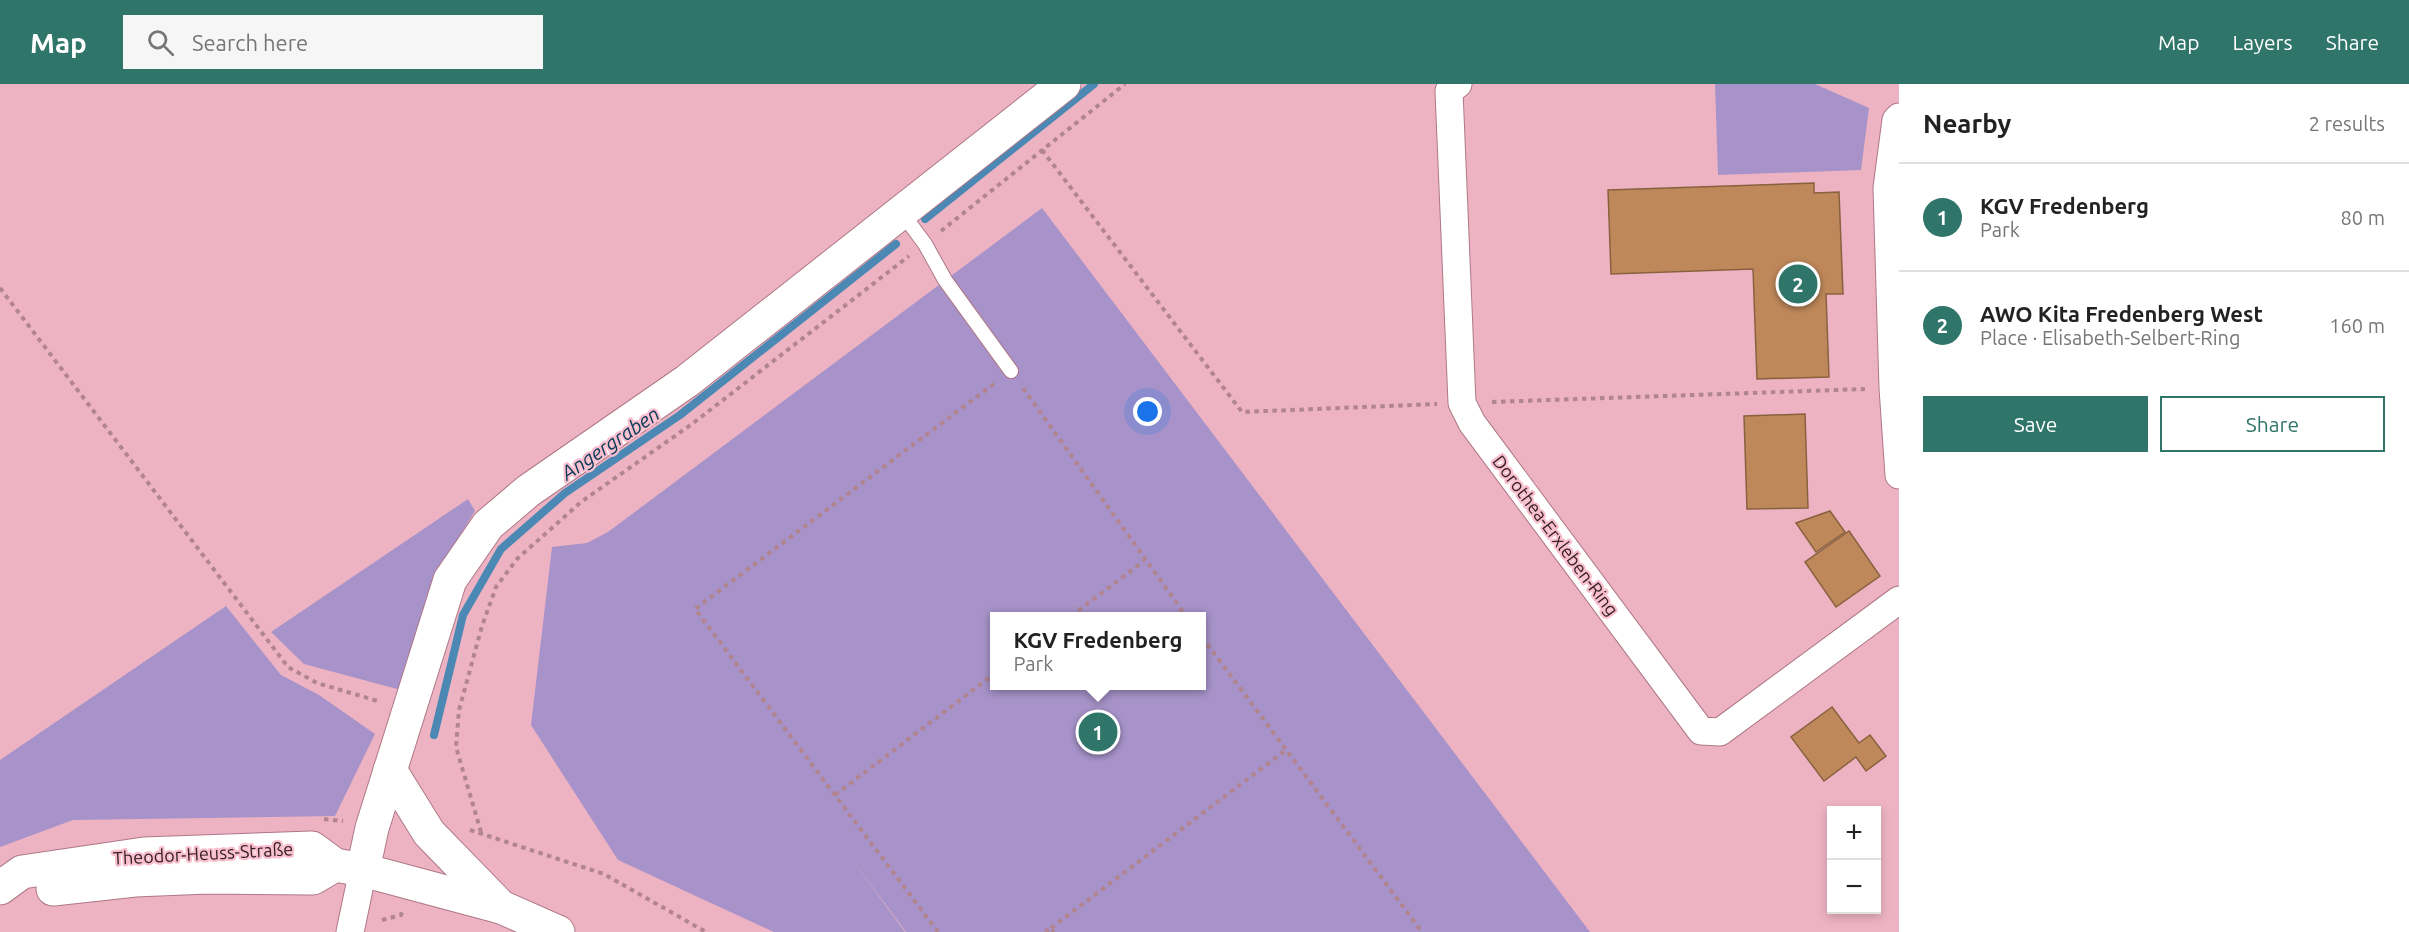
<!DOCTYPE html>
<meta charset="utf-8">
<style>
body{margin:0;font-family:Ubuntu,sans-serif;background:#f6f6f6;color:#222}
.controls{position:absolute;right:18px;bottom:18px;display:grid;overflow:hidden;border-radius:0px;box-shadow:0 3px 9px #0003}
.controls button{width:54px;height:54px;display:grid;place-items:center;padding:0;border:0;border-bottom:2px solid #e0e0e0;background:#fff;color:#222;font:30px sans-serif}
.you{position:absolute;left:1148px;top:328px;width:21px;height:21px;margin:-15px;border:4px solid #fff;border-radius:50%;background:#1a73e8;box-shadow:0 0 0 9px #1a73e833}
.badge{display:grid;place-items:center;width:39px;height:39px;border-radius:50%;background:#30756a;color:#fff;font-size:20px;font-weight:700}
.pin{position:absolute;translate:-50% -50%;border:3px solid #fff;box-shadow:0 2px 6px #0006}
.popup{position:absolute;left:990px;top:528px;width:216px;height:78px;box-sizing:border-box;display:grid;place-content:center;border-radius:0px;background:#fff;filter:drop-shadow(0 2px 4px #0005);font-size:20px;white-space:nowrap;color:#767676}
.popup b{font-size:22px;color:#222}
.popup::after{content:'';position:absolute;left:50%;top:100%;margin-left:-12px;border:12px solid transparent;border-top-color:#fff}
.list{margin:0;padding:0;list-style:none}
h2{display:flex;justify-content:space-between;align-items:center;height:78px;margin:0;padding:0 24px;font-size:26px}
h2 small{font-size:20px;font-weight:400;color:#767676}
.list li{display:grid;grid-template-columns:39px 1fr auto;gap:18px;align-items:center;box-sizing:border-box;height:108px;padding:0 24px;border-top:2px solid #e0e0e0}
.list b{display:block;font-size:22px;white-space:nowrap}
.list p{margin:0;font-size:20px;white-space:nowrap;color:#767676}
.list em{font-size:20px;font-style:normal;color:#767676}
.actions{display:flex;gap:12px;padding:18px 24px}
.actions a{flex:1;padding:14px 0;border:2px solid #30756a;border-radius:0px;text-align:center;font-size:21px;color:#30756a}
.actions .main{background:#30756a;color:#fff}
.icon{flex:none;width:33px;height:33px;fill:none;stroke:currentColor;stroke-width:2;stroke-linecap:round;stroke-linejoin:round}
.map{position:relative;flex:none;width:1899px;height:848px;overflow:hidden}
header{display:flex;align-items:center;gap:36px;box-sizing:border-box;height:84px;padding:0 30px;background:#30756a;color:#fff}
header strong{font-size:28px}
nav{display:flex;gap:33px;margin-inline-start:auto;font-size:21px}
.search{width:420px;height:54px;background:#f6f6f6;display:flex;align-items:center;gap:15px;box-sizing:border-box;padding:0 21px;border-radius:0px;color:#767676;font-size:22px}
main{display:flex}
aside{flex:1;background:#fff}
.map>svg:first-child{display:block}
.green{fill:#a793c9;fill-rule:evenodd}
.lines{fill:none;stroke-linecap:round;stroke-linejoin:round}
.stream{stroke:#4b89b4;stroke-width:8}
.building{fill:#bf885a;stroke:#88613f;stroke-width:1.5}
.lane-casing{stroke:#ae7887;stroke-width:16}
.street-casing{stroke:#ae7887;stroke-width:29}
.secondary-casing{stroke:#ae7887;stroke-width:35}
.path{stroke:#b28490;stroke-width:4;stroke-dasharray:4.5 4.5;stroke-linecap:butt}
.lane{stroke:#fff;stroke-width:14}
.street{stroke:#fff;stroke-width:27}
.secondary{stroke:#fff;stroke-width:33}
.labels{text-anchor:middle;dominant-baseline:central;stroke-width:4.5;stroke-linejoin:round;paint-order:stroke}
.street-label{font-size:18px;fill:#352026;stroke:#fabfcf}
.water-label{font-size:20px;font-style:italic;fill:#053a57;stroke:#fabfcf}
</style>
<header>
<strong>Map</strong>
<div class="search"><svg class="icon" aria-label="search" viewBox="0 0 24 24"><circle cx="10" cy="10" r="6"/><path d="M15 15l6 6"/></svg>Search here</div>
<nav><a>Map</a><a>Layers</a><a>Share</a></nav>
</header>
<main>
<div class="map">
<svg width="1899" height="848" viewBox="0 0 1899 848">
<rect width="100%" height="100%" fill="#edb3c2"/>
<!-- green -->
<g class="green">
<path d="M1715,0H1815L1869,24L1861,86L1718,91Z"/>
<path d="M1042,124L1590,848H906L848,770L905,848H774L618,776L531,641L552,463L587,459L608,448ZM994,532H1202V602H994Z"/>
<path d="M468,415L475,427L432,497L401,606L304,580L271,548Z"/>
<path d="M226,522L281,591L319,611L375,650L335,732L73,736L0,763V676Z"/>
</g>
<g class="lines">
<!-- stream -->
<g class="stream">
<path d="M925,135L1094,0"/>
<path d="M434,651L463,531L501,465L565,409L680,331L896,160"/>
</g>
</g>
<!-- building -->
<g class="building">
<path d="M1814,99V109L1839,108L1843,210H1826L1829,293L1757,295L1753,185L1611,190L1608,106Z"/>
<path d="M1805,330L1808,424L1747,425L1744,332Z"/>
<path d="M1830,427L1845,448L1816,468L1796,439Z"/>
<path d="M1849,447L1880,492L1836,523L1805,478Z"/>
<path d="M1832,623L1859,659L1870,651L1886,672L1866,687L1856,673L1824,697L1791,653Z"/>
</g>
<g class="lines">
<defs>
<path id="lane" d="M902,129L925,160L945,196L1011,287"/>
<g id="street">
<path d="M1458,0L1449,7L1462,319L1472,339L1701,647L1720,648L1899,516"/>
<path d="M1899,33L1896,36L1887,104L1893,304L1899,391"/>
<path d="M350,848L363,786"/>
</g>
<g id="secondary">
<path d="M390,686L429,749L501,823"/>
<path d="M363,786L372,744L450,496L488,441L528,407L687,297L1064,0"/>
<path d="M0,804L22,788L144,770L312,764L335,781L363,786L501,823L558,848"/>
<path d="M53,805L135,796L208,793L313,794L335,781"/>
</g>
</defs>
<!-- lane casing -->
<use href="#lane" class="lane-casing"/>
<!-- street casing -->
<use href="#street" class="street-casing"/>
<!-- secondary casing -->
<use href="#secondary" class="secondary-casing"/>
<!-- path -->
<g class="path">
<path d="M1042,66L1242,328L1437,320"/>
<path d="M941,147L1125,0"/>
<path d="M0,204L288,583L317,599L381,618"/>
<path d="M1023,304L1186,532"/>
<path d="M1492,318L1865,305"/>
<path d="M1071,532L1144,477"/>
<path d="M1202,553L1422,848"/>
<path d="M835,711L994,590"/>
<path d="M324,735L343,737"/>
<path d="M470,746L604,790L706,848"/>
<path d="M481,748L456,663L459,626L482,542L496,503L517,475L581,418L692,340L909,172"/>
<path d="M382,836L401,831L402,828"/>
<path d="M1051,844L1286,666"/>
<path d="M938,848L695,525L995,299"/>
<path d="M1045,848L1051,844L1054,848"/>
</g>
<!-- lane -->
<use href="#lane" class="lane"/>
<!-- street -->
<use href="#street" class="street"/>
<!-- secondary -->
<use href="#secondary" class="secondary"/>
</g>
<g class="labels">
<!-- street labels -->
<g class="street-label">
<text transform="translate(1556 451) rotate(53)">Dorothea-Erxleben-Ring</text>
<text transform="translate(203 769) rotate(-3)">Theodor-Heuss-Straße</text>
</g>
<!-- water labels -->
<g class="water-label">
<text transform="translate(610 359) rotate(-34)">Angergraben</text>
</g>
</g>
</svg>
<div class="controls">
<button>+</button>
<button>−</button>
</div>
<div class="you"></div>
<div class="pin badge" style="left:1098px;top:648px">1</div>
<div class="popup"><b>KGV Fredenberg</b>Park</div>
<div class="pin badge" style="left:1798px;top:200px">2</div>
</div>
<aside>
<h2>Nearby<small>2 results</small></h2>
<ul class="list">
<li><span class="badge">1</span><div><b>KGV Fredenberg</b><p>Park</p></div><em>80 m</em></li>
<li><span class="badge">2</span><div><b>AWO Kita Fredenberg West</b><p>Place · Elisabeth-Selbert-Ring</p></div><em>160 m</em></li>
</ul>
<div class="actions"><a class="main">Save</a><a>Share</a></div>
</aside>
</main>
